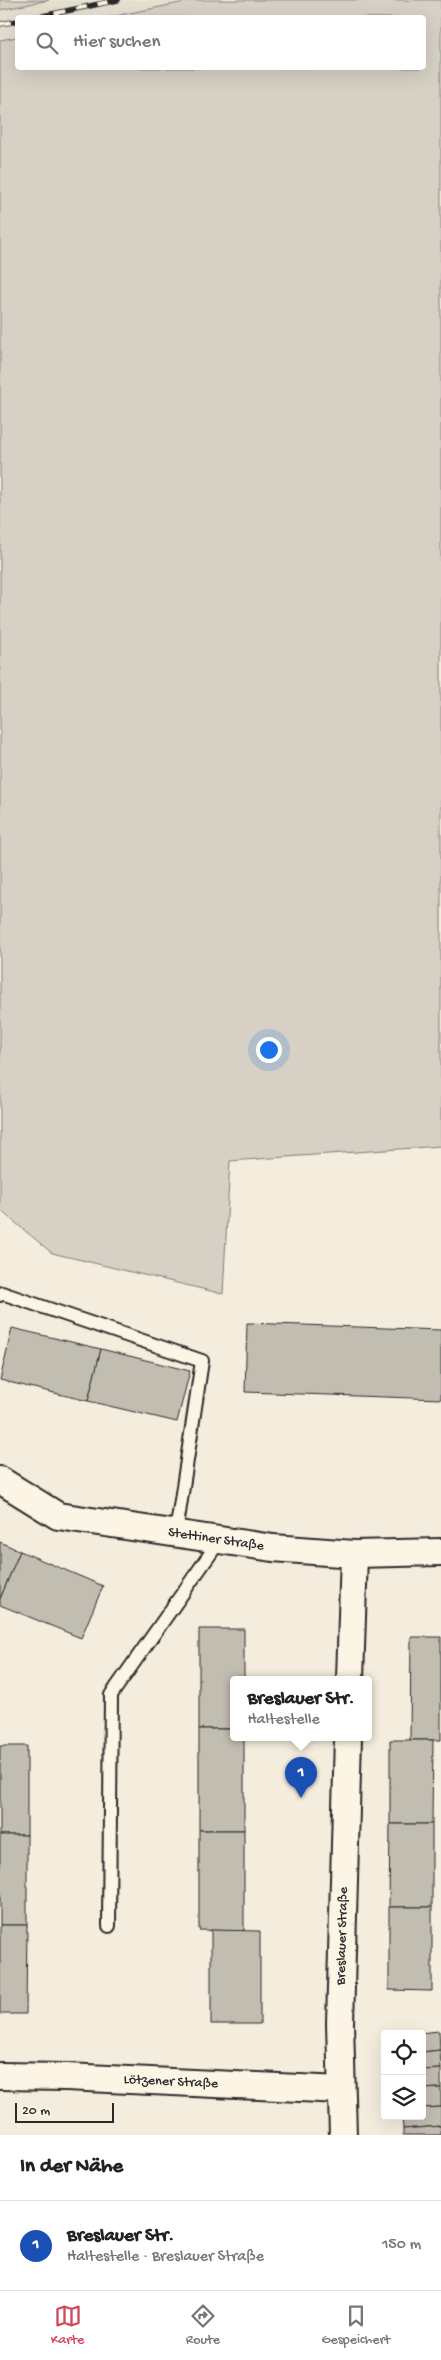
<!DOCTYPE html>
<html lang="de">
<meta charset="utf-8">
<style>
body{margin:0;font-family:"Gochi Hand",sans-serif;background:#f2f2f2;color:#222}
.controls{position:absolute;right:15px;bottom:15px;display:grid;overflow:hidden;border-radius:5px;box-shadow:0 5px 20px #0002}
.controls button{width:45px;height:45px;display:grid;place-items:center;padding:0;border:0;border-bottom:1px solid #e0e0e0;background:#fff;color:#222;font:25px sans-serif}
.scale{position:absolute;left:15px;bottom:12px;width:99px;box-sizing:border-box;padding-left:5px;border:2px solid #2b2b2b;border-top:0;font-size:14px;line-height:18px;white-space:nowrap;color:#2b2b2b;-webkit-text-stroke:4px #fcf5e5;paint-order:stroke}
.you{position:absolute;left:268px;top:1049px;width:18px;height:18px;margin:-12px;border:4px solid #fff;border-radius:50%;background:#1a73e8;box-shadow:0 0 0 8px #1a73e833}
.badge{display:grid;place-items:center;width:32px;height:32px;border-radius:50%;background:#d1495b;color:#fff;font-size:16px;font-weight:700}
.pin{position:absolute;translate:-50% -41px;filter:drop-shadow(0 1px 2px #0008)}
.pin::after{content:'';position:absolute;top:26px;width:18px;height:15px;background:inherit;clip-path:polygon(0 0,100% 0,50% 100%)}
.popup{position:absolute;left:230px;top:1676px;width:142px;height:65px;box-sizing:border-box;display:grid;place-content:center;border-radius:5px;background:#fff;filter:drop-shadow(0 1px 4px #0005);font-size:16px;white-space:nowrap;color:#767676}
.popup b{font-size:19px;color:#222}
.popup::after{content:'';position:absolute;left:50%;top:100%;margin-left:-10px;border:10px solid transparent;border-top-color:#fff}
.list{margin:0;padding:0;list-style:none}
h2{display:flex;justify-content:space-between;align-items:center;height:65px;margin:0;padding:0 20px;font-size:21px}
h2 small{font-size:16px;font-weight:400;color:#767676}
.list li{display:grid;grid-template-columns:32px 1fr auto;gap:15px;align-items:center;box-sizing:border-box;height:90px;padding:0 20px;border-top:1px solid #e0e0e0}
.list b{display:block;font-size:19px;white-space:nowrap}
.list p{margin:0;font-size:16px;white-space:nowrap;color:#767676}
.list em{font-size:16px;font-style:normal;color:#767676}
.icon{flex:none;width:28px;height:28px;fill:none;stroke:currentColor;stroke-width:2;stroke-linecap:round;stroke-linejoin:round}
.map{position:relative;flex:none;width:441px;height:2135px;overflow:hidden}
.search{position:absolute;background:#fff;box-shadow:0 5px 20px #0002;left:15px;right:15px;top:15px;height:55px;display:flex;align-items:center;gap:12px;box-sizing:border-box;padding:0 18px;border-radius:5px;color:#767676;font-size:19px}
.sheet{height:155px;background:#fff}
nav{display:flex;justify-content:space-around;align-items:center;box-sizing:border-box;height:70px;border-top:1px solid #e0e0e0;background:#fff;font-size:14px;color:#767676}
nav a{display:grid;justify-items:center;gap:2px}
nav .on{color:#d1495b}
.map>svg:first-child{display:block}
.built{fill:#e5dfd0}
.green{fill:#d6d1c4;stroke:#807e78}
.building{fill:#c2bdb1;stroke:#2b2b2b}
.lines{fill:none;stroke-linecap:round;stroke-linejoin:round}
.lane-casing{stroke:#2b2b2b;stroke-width:16}
.street-casing{stroke:#2b2b2b;stroke-width:30}
.lane{stroke:#fcf5e5;stroke-width:12}
.street{stroke:#fcf5e5;stroke-width:26}
.rail-casing{stroke:#2b2b2b;stroke-width:5.5}
.rail{stroke:#fcf5e5;stroke-width:4;stroke-dasharray:11;stroke-linecap:butt}
.labels{text-anchor:middle;dominant-baseline:central;stroke-width:5;stroke-linejoin:round;paint-order:stroke}
.street-label{font-size:14px;fill:#2b2b2b;stroke:#fcf5e5}
</style>
<div class="map">
<svg width="441" height="2135" viewBox="0 0 441 2135">
<rect width="100%" height="100%" fill="#f4edde"/>
<filter id="ink" filterUnits="userSpaceOnUse"><feTurbulence type="fractalNoise" baseFrequency=".02" numOctaves="2"/><feDisplacementMap in="SourceGraphic" scale="10" xChannelSelector="R" yChannelSelector="G"/><feConvolveMatrix kernelMatrix="1 2 1 2 8 2 1 2 1" color-interpolation-filters="sRGB"/></filter>
<g filter="url(#ink)">
<!-- built -->
<path class="built" d="M49,0H195L110,17L18,18L17,37L0,40V10Z"/>
<!-- green -->
<g class="green">
<path d="M0,0H49L0,10Z"/>
<path d="M195,0H441V1146L230,1161L223,1294L52,1253L0,1210V40L17,37L18,68H424V18L110,17Z"/>
</g>
<!-- building -->
<g class="building">
<path d="M247,1323L441,1330V1399L245,1392Z"/>
<path d="M12,1328L101,1349L88,1401L0,1380Z"/>
<path d="M101,1349L190,1371L177,1422L88,1401Z"/>
<path d="M0,1542L20,1551L0,1599Z"/>
<path d="M20,1551L103,1586L81,1638L0,1605V1599Z"/>
<path d="M199,1629H244V1679H234V1729H199Z"/>
<path d="M411,1637H441V1740H410Z"/>
<path d="M199,1729H234V1737H244V1830H199Z"/>
<path d="M390,1740H433L432,1824H390Z"/>
<rect x="0" y="1746" width="27" height="89"/>
<path d="M390,1824H432V1907H389Z"/>
<path d="M199,1830H244V1931L199,1930Z"/>
<rect x="0" y="1835" width="27" height="90"/>
<path d="M389,1907H432V1991L389,1990Z"/>
<path d="M0,1925H27L26,2014H0Z"/>
<path d="M211,1930L260,1931V2024H211Z"/>
<path d="M439,2031L440,2050L422,2052V2034H410Z"/>
<path d="M440,2050L441,2069L422,2070V2052Z"/>
<path d="M441,2069V2088L422,2089V2070Z"/>
<path d="M441,2088V2107L422,2108V2089Z"/>
<path d="M441,2107V2126L403,2129L402,2116H422V2108Z"/>
<path d="M441,2126V2135H403V2129Z"/>
</g>
<g class="lines">
<defs>
<g id="lane">
<path d="M0,1295L2,1293L202,1361L176,1533"/>
<path d="M109,1926L111,1695L220,1540"/>
</g>
<g id="street">
<path id="s1" d="M0,1480L58,1516L273,1548L354,1554L441,1552"/>
<path d="M350,1679L354,1554"/>
<path id="s2" d="M0,2076L66,2077L341,2090"/>
<path id="s3" d="M343,2135L340,2023L348,1737"/>
</g>
</defs>
<!-- lane casing -->
<use href="#lane" class="lane-casing"/>
<!-- street casing -->
<use href="#street" class="street-casing"/>
<!-- lane -->
<use href="#lane" class="lane"/>
<!-- street -->
<use href="#street" class="street"/>
<defs>
<g id="rail">
<path d="M33,18L118,0"/>
<path d="M0,24L18,21"/>
</g>
</defs>
<!-- rail casing -->
<use href="#rail" class="rail-casing"/>
<!-- rail -->
<use href="#rail" class="rail"/>
</g>
</g>
<g class="labels">
<!-- street labels -->
<g class="street-label">
<text stroke="none"><textPath href="#s1" startOffset="228">Stettiner Straße</textPath></text>
<text stroke="none"><textPath href="#s3" startOffset="199">Breslauer Straße</textPath></text>
<text stroke="none"><textPath href="#s2" startOffset="171">Lötzener Straße</textPath></text>
</g>
</g>
</svg>
<div class="controls">
<button><svg class="icon" aria-label="locate" viewBox="0 0 24 24"><circle cx="12" cy="12" r="6"/><path d="M12 2v4M12 18v4M2 12h4M18 12h4"/></svg></button>
<button><svg class="icon" aria-label="layers" viewBox="0 0 24 24"><path d="M12 4l9 5-9 5-9-5zM3 14l9 5 9-5"/></svg></button>
</div>
<div class="scale">20 m</div>
<div class="you"></div>
<div class="pin badge" style="left:301px;top:1798px;background:#1a4fb4">1</div>
<div class="popup"><b>Breslauer Str.</b>Haltestelle</div>
<div class="search"><svg class="icon" aria-label="search" viewBox="0 0 24 24"><circle cx="10" cy="10" r="6"/><path d="M15 15l6 6"/></svg>Hier suchen</div>
</div>
<section class="sheet">
<h2>In der Nähe<small></small></h2>
<ul class="list">
<li><span class="badge" style="background:#1a4fb4">1</span><div><b>Breslauer Str.</b><p>Haltestelle · Breslauer Straße</p></div><em>150 m</em></li>
</ul>
</section>
<nav>
<a class="on"><svg class="icon" aria-label="map" viewBox="0 0 24 24"><path d="M3 6l6-2 6 2 6-2v14l-6 2-6-2-6 2zM9 4v14M15 6v14"/></svg>Karte</a>
<a><svg class="icon" aria-label="directions" viewBox="0 0 24 24"><path d="M12 3l9 9-9 9-9-9zM9 14v-3h6M13 9l2 2-2 2"/></svg>Route</a>
<a><svg class="icon" aria-label="saved" viewBox="0 0 24 24"><path d="M7 4h10v16l-5-4-5 4z"/></svg>Gespeichert</a>
</nav>
